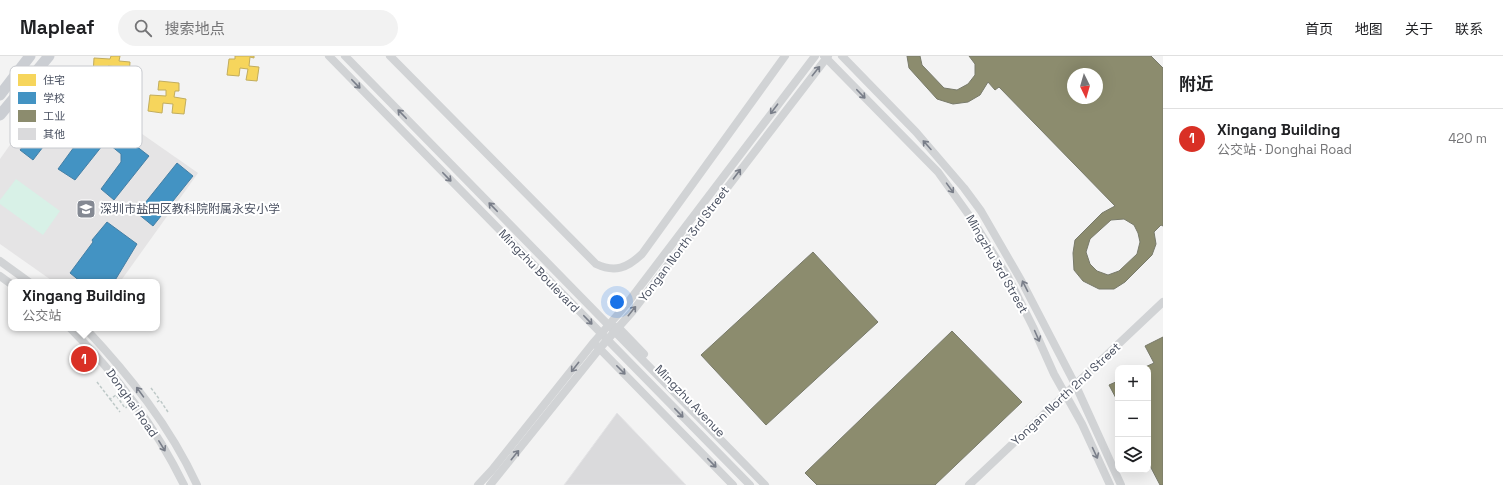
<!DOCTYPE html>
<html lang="zh">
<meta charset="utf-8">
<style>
body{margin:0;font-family:"Space Grotesk","Noto Sans SC",sans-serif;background:#f2f2f2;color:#202124}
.controls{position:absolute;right:12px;bottom:12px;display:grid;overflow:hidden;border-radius:8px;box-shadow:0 4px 16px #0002}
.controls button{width:36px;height:36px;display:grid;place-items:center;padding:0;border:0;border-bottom:1px solid #e0e0e0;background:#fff;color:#202124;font:20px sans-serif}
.compass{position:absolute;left:1067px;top:12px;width:36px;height:36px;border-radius:50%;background:#fff;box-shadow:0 4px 16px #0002;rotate:175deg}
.you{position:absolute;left:617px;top:246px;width:14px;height:14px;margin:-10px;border:3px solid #fff;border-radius:50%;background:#1a73e8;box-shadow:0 0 0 6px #1a73e833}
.badge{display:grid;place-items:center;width:26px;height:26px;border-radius:50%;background:#d93025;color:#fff;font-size:13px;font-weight:700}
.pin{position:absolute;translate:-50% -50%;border:2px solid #fff;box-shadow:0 1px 4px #0006}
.popup{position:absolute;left:8px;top:223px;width:152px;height:52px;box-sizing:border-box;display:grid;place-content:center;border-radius:8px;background:#fff;filter:drop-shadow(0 1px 3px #0005);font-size:13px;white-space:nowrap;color:#757577}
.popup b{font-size:15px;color:#202124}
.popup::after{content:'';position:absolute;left:50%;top:100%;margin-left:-8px;border:8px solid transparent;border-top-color:#fff}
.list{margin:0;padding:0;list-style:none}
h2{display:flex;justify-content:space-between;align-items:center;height:52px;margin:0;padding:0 16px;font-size:17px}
h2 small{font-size:13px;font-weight:400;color:#757577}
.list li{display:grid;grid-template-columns:26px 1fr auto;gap:12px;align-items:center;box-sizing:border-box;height:60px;padding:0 16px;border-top:1px solid #e0e0e0}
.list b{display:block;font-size:15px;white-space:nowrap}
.list p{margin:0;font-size:13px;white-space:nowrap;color:#757577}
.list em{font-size:13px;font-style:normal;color:#757577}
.icon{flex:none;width:22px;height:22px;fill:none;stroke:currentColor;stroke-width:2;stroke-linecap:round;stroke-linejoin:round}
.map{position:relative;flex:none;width:1163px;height:429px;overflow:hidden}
header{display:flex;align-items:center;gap:24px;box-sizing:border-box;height:56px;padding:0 20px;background:#fff;border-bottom:1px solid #e0e0e0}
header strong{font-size:19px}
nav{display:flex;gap:22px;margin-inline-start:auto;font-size:14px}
.search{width:280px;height:36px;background:#f2f2f2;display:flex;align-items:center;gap:10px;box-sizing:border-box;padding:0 14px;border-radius:22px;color:#757577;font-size:15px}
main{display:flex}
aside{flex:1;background:#fff}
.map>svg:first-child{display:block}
.education{fill:#e5e4e5}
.green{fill:#d8f1e7}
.homes{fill:#f6d55c;stroke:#c2ad5d}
.schools{fill:#4393c3;stroke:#457fa5}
.industry{fill:#8c8c6e;stroke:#787a6a;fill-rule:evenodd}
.building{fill:#dadadc;stroke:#e4e4e6}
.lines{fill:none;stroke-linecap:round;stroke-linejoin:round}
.path{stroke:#bdc8c7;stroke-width:1.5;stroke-dasharray:3 2;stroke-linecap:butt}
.minor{stroke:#d1d3d5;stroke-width:8}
.major{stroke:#cbced3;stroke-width:11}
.oneway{stroke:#797e89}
.labels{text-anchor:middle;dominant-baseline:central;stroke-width:4;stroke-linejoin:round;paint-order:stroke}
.poi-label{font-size:12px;fill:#495060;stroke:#fff;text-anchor:start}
.street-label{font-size:12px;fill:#495060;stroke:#fff}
.key{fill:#fff;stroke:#c8cacf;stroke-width:1}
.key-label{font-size:11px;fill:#495060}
</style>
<header>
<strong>Mapleaf</strong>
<div class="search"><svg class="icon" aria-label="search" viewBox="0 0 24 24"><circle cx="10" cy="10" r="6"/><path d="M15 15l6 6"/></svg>搜索地点</div>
<nav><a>首页</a><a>地图</a><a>关于</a><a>联系</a></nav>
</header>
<main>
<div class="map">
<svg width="1163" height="429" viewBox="0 0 1163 429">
<rect width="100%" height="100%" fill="#f3f3f3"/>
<!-- education -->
<path class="education" d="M59,20L198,117L120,226H54L0,188V103Z"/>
<!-- green -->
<path class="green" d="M16,123L60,155L43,179L0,148V144Z"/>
<!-- homes -->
<g class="homes">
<path d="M111,0H120L119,5L130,6L129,21L117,20L118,11L108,10L107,20L93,18L94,2L110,3Z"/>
<path d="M235,0H254V2L250,1L249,10L259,11L257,25L246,24L248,13L240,12L239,20L227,19L229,3H235Z"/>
<path d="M159,25L179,27V35H175L174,41L186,43L184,58L172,57L173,48L163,47L162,57L148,55L150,39L166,40V34H158Z"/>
</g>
<!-- schools -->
<g class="schools">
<path d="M64,34L149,100L114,144L101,133L121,106V98L110,89L102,90L75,124L58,113L85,76V70L71,60L66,61L33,104L20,94Z"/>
<path d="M177,107L193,120L153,170L137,157Z"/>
<path d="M107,166L137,188L114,226H81L70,217L93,186L92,184Z"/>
</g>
<!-- industry -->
<g class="industry">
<path d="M907,0H920L922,9L944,32L957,34L968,28L975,19V8L969,0H1151L1163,12V170L1161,169L1154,176L1156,188L1152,199L1125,226L1114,233H1099L1083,225L1074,214L1073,197L1075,184L1102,157L1115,150L999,31L995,34L988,26L980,39L968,46L953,48L937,43L909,12ZM1073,18H1097V42H1073ZM1124,163L1134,169L1138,177L1140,186L1137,198L1119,215L1108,219L1097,215L1090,208L1086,196L1090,183L1111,164Z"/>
<path d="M813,196L878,266L766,369L701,299Z"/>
<path d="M952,275L1022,346L935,429H817L805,417Z"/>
<path d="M1163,281V429H1160L1148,406V312H1143L1154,307L1145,290Z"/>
<path d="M1118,325V346L1109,329Z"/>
</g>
<!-- building -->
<path class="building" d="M617,357L686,429H564Z"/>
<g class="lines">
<!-- path -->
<g class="path">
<path d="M97,326L110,343L116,339L125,352L127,351"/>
<path d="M151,332L160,344"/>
<path d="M110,343L120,356"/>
<path d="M157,346L160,344L168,356"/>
</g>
<!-- minor -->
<g class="minor">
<path d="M329,0L750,429"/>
<path d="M345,0L765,429"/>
<path d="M390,0L596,208C615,217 627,212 642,198L785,0"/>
<path d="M824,0L938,116L971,162L1008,221L1033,271L1054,318L1082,368L1110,429"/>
<path d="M842,0L916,76L964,132L981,155L1022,226L1076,330L1121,429"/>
<path d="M0,205L29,226"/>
<path d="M0,220L11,228"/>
<path d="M615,271H618L644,298"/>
<path d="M70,272C116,318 155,370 184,429"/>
<path d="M85,272C129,319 170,370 197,429"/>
<path d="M597,290L733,429"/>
<path d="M478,429L492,414L594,286L626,249L815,0"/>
<path d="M490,429L600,292L632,256L828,0"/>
<path d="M969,429L1163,246"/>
</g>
<!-- major -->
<g class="major">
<path d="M0,39L30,0"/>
<path d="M0,59L49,0"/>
</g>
</g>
<!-- one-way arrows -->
<defs><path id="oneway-shaft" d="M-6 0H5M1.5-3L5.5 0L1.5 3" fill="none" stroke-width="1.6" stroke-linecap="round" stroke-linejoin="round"/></defs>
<g class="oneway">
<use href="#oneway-shaft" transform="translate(816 15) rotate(-51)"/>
<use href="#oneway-shaft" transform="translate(356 28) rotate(46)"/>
<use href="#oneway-shaft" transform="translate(861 38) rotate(46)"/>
<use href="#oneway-shaft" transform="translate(774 53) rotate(127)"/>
<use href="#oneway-shaft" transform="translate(402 58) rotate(-134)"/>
<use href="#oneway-shaft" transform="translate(927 89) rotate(-132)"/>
<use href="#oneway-shaft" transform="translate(737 118) rotate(-53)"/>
<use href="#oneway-shaft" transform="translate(447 121) rotate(46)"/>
<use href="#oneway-shaft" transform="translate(950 132) rotate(54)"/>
<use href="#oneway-shaft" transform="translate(493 151) rotate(-134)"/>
<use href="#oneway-shaft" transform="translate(1025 230) rotate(-117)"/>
<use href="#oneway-shaft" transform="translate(632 255) rotate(-51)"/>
<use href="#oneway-shaft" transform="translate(588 264) rotate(46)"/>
<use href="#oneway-shaft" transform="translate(1037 280) rotate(66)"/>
<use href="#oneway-shaft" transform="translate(575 311) rotate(128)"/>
<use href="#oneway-shaft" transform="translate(621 314) rotate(45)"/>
<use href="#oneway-shaft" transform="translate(140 336) rotate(-126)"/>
<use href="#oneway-shaft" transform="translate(679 357) rotate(46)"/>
<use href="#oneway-shaft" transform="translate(162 390) rotate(58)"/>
<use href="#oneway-shaft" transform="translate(1095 397) rotate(65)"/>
<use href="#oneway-shaft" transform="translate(515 399) rotate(-51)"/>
<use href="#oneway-shaft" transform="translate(712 407) rotate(46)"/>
</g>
<!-- icons -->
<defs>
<symbol id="school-square" viewBox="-11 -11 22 22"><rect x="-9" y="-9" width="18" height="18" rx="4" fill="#848993" stroke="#fff"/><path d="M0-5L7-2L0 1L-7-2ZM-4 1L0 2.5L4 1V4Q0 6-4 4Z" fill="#fff"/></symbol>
</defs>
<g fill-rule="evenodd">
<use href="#school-square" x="75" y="142" width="22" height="22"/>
</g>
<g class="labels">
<!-- poi labels -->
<g class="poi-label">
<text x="100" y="153">深圳市盐田区教科院附属永安小学</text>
</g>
<!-- street labels -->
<g class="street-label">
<text transform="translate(684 188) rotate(-53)">Yongan North 3rd Street</text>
<text transform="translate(997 208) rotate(60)">Mingzhu 3rd Street</text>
<text transform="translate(539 215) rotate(46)">Mingzhu Boulevard</text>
<text transform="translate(1066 338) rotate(-43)">Yongan North 2nd Street</text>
<text transform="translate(690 345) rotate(46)">Mingzhu Avenue</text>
<text transform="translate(132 347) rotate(55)">Donghai Road</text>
</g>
</g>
<!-- legend -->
<rect x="10" y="10" width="132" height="82" rx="6" class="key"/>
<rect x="18" y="18" width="18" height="12" fill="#f6d55c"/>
<rect x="18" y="36" width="18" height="12" fill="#4393c3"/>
<rect x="18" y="54" width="18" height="12" fill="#8c8c6e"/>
<rect x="18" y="72" width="18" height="12" fill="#dadadc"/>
<g class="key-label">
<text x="43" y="28">住宅</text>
<text x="43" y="46">学校</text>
<text x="43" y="64">工业</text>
<text x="43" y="82">其他</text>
</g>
</svg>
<div class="controls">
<button>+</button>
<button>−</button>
<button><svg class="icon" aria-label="layers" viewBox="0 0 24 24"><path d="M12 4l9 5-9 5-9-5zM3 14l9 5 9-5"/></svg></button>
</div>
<svg class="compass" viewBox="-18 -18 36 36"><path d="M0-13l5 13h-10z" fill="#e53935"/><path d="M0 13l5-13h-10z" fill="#757577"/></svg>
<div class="you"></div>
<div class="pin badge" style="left:84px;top:303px">1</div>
<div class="popup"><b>Xingang Building</b>公交站</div>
</div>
<aside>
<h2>附近<small></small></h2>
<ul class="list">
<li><span class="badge">1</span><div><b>Xingang Building</b><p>公交站 · Donghai Road</p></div><em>420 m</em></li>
</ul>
</aside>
</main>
